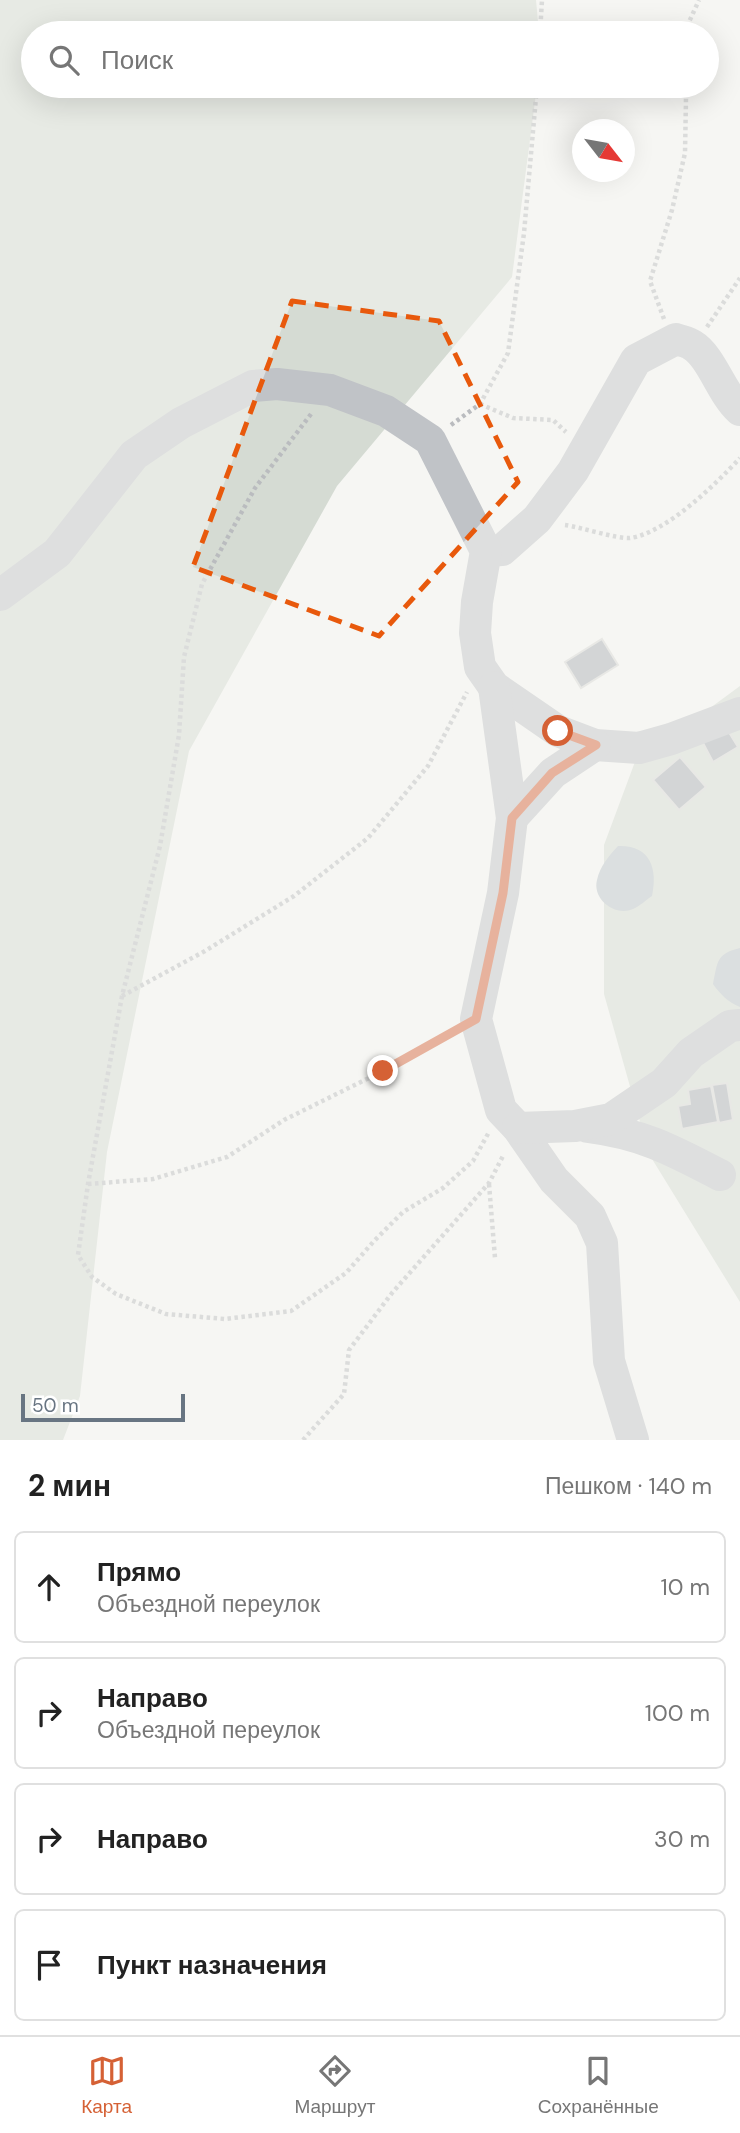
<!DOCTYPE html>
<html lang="ru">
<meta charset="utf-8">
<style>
body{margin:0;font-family:"DM Sans",sans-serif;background:#f6f6f6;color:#222}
.compass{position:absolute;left:572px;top:119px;width:63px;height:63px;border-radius:50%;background:#fff;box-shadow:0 7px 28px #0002;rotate:121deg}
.scale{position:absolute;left:21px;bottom:18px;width:164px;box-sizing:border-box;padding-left:7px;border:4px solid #687582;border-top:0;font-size:19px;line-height:24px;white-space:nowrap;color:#687582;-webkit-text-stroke:5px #fff;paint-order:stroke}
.stop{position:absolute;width:21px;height:21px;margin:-16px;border:5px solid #d56135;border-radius:50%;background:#fff}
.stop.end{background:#d56135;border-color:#fff;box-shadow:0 2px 7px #0008}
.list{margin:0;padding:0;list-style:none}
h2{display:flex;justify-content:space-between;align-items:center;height:91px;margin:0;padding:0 28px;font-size:30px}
h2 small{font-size:23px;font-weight:400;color:#767676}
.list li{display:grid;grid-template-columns:46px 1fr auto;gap:21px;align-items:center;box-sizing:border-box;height:112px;margin:0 14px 14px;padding:0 14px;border:2px solid #e0e0e0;border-radius:10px}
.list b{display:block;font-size:26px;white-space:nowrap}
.list p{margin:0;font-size:23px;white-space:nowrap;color:#767676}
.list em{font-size:23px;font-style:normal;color:#767676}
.icon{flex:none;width:38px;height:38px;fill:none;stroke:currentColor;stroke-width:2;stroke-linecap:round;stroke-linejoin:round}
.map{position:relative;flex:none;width:740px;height:1440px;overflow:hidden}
.search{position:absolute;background:#fff;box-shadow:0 7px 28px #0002;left:21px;right:21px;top:21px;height:77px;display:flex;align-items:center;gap:18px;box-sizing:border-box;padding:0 24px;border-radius:38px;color:#767676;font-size:26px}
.sheet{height:595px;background:#fff}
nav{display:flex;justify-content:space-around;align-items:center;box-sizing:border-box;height:98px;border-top:2px solid #e0e0e0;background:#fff;font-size:19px;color:#767676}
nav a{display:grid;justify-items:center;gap:4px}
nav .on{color:#d56135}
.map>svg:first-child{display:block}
.green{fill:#d5dbd3}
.water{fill:#bac3c9}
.building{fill:#a8aeb4;stroke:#d8d8d6;stroke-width:2}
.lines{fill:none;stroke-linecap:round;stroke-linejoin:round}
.path{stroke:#babcbf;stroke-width:4.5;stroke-dasharray:3.5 3.5;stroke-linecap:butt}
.minor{stroke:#c0c3c7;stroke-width:32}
.route{stroke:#d56135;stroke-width:9}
.marked{fill:none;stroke:#e8590c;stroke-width:5;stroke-dasharray:14 9;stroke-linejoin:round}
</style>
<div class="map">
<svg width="740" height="1440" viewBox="0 0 740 1440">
<rect width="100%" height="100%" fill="#f6f6f3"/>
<!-- green -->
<g class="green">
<path d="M0,0H536L539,33H33V86H537L512,277L337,486L189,751L107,1152L80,1396L63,1440H0Z"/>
<path d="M740,686V1302L649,1154L604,994V845L642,743L706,711Z"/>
</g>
<!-- water -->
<g class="water">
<path d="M618,846C650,845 658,868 652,896C646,900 640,906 633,909C615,917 592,899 597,880C600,866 609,856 618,846Z"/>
<path d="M740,948V1007C728,1002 720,994 713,984C718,961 716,954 740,948Z"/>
</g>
<!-- building -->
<g class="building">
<path d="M602,639L618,665L581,688L565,662Z"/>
<path d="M727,729L738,747L713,762L703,743Z"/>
<path d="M680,757L706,787L679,810L653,780Z"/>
<path d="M727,1083L733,1120L719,1123L712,1085Z"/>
<path d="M711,1086L718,1122L682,1129L678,1106L690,1104L688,1090Z"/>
</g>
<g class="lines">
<!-- path -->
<g class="path">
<path d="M540,33L542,0"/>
<path d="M684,33L699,0"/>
<path d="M664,319L650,281L672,210L685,153L686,98L683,86"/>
<path d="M707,327L740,278"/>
<path d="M480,404L513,418L553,420L566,432"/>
<path d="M311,414L255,488L202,584L184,657L179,735L160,846L122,996L88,1184L78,1255L92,1277L116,1294L166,1314L225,1319L291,1311L346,1273L374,1241L403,1212L443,1188L473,1161L489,1132"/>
<path d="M451,425L480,404L508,353L524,233L537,86"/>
<path d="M565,525C580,527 617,539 630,538C666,533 715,485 740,458"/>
<path d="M122,996L205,951L294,896L368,838L428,766L467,692"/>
<path d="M88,1184L153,1179L227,1157L284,1120L383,1071L454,1032"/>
<path d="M489,1184L495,1258"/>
<path d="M303,1440L344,1394L349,1350L392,1293L489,1183L504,1154"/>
</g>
<!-- minor -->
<g class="minor">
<path d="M486,551L502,550L537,519L573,471L636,360L676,339C681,341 688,342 692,345C712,357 721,393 740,410"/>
<path d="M0,595L57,553L134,455L181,423L253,386L277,384L330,390L386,411L430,440L486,551L477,602L475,633L480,667L494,687L558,731L595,745L639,748L671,739L740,713"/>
<path d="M494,687L512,818L503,893L476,1019L501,1110L518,1128L554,1180L590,1216L602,1243L609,1361L633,1440"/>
<path d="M512,818L553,773L595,745"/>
<path d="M588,1127C643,1134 672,1150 720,1175"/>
<path d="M518,1128L575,1126L611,1119L664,1083L691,1053L730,1026L740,1025"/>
</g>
</g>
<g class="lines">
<!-- route -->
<path class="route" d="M383,1071L476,1019L503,893L512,818L552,773L596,745L558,731"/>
</g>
<!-- marked area -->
<path d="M0 0H740V1440H0ZM292,301L439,321L518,482L379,636L193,567Z" fill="#f6f6f3" fill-opacity=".55" fill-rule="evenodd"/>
<path class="marked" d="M292,301L439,321L518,482L379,636L193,567Z"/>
</svg>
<svg class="compass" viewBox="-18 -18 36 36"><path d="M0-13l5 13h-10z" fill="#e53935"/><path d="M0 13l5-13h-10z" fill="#767676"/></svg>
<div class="scale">50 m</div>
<div class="stop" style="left:558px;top:731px"></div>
<div class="stop end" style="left:383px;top:1071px"></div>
<div class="search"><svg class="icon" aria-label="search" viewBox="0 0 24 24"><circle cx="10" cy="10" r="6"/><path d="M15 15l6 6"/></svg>Поиск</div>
</div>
<section class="sheet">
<h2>2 мин<small>Пешком · 140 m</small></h2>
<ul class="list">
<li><svg class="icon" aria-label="ahead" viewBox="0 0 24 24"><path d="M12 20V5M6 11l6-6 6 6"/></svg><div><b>Прямо</b><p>Объездной переулок</p></div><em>10 m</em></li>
<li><svg class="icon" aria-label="right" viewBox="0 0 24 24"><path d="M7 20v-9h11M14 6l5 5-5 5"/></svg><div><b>Направо</b><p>Объездной переулок</p></div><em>100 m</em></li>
<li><svg class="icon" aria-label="right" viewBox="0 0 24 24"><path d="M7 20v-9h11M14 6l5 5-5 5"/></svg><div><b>Направо</b></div><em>30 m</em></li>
<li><svg class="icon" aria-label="arrive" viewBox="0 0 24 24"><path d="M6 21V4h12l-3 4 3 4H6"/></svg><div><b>Пункт назначения</b></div></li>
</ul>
</section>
<nav>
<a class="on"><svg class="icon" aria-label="map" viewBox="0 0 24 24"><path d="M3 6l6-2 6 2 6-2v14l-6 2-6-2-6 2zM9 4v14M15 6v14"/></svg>Карта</a>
<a><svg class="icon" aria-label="directions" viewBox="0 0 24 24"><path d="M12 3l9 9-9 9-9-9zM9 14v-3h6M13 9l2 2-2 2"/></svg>Маршрут</a>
<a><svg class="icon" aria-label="saved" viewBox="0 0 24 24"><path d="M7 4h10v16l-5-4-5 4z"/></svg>Сохранённые</a>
</nav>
